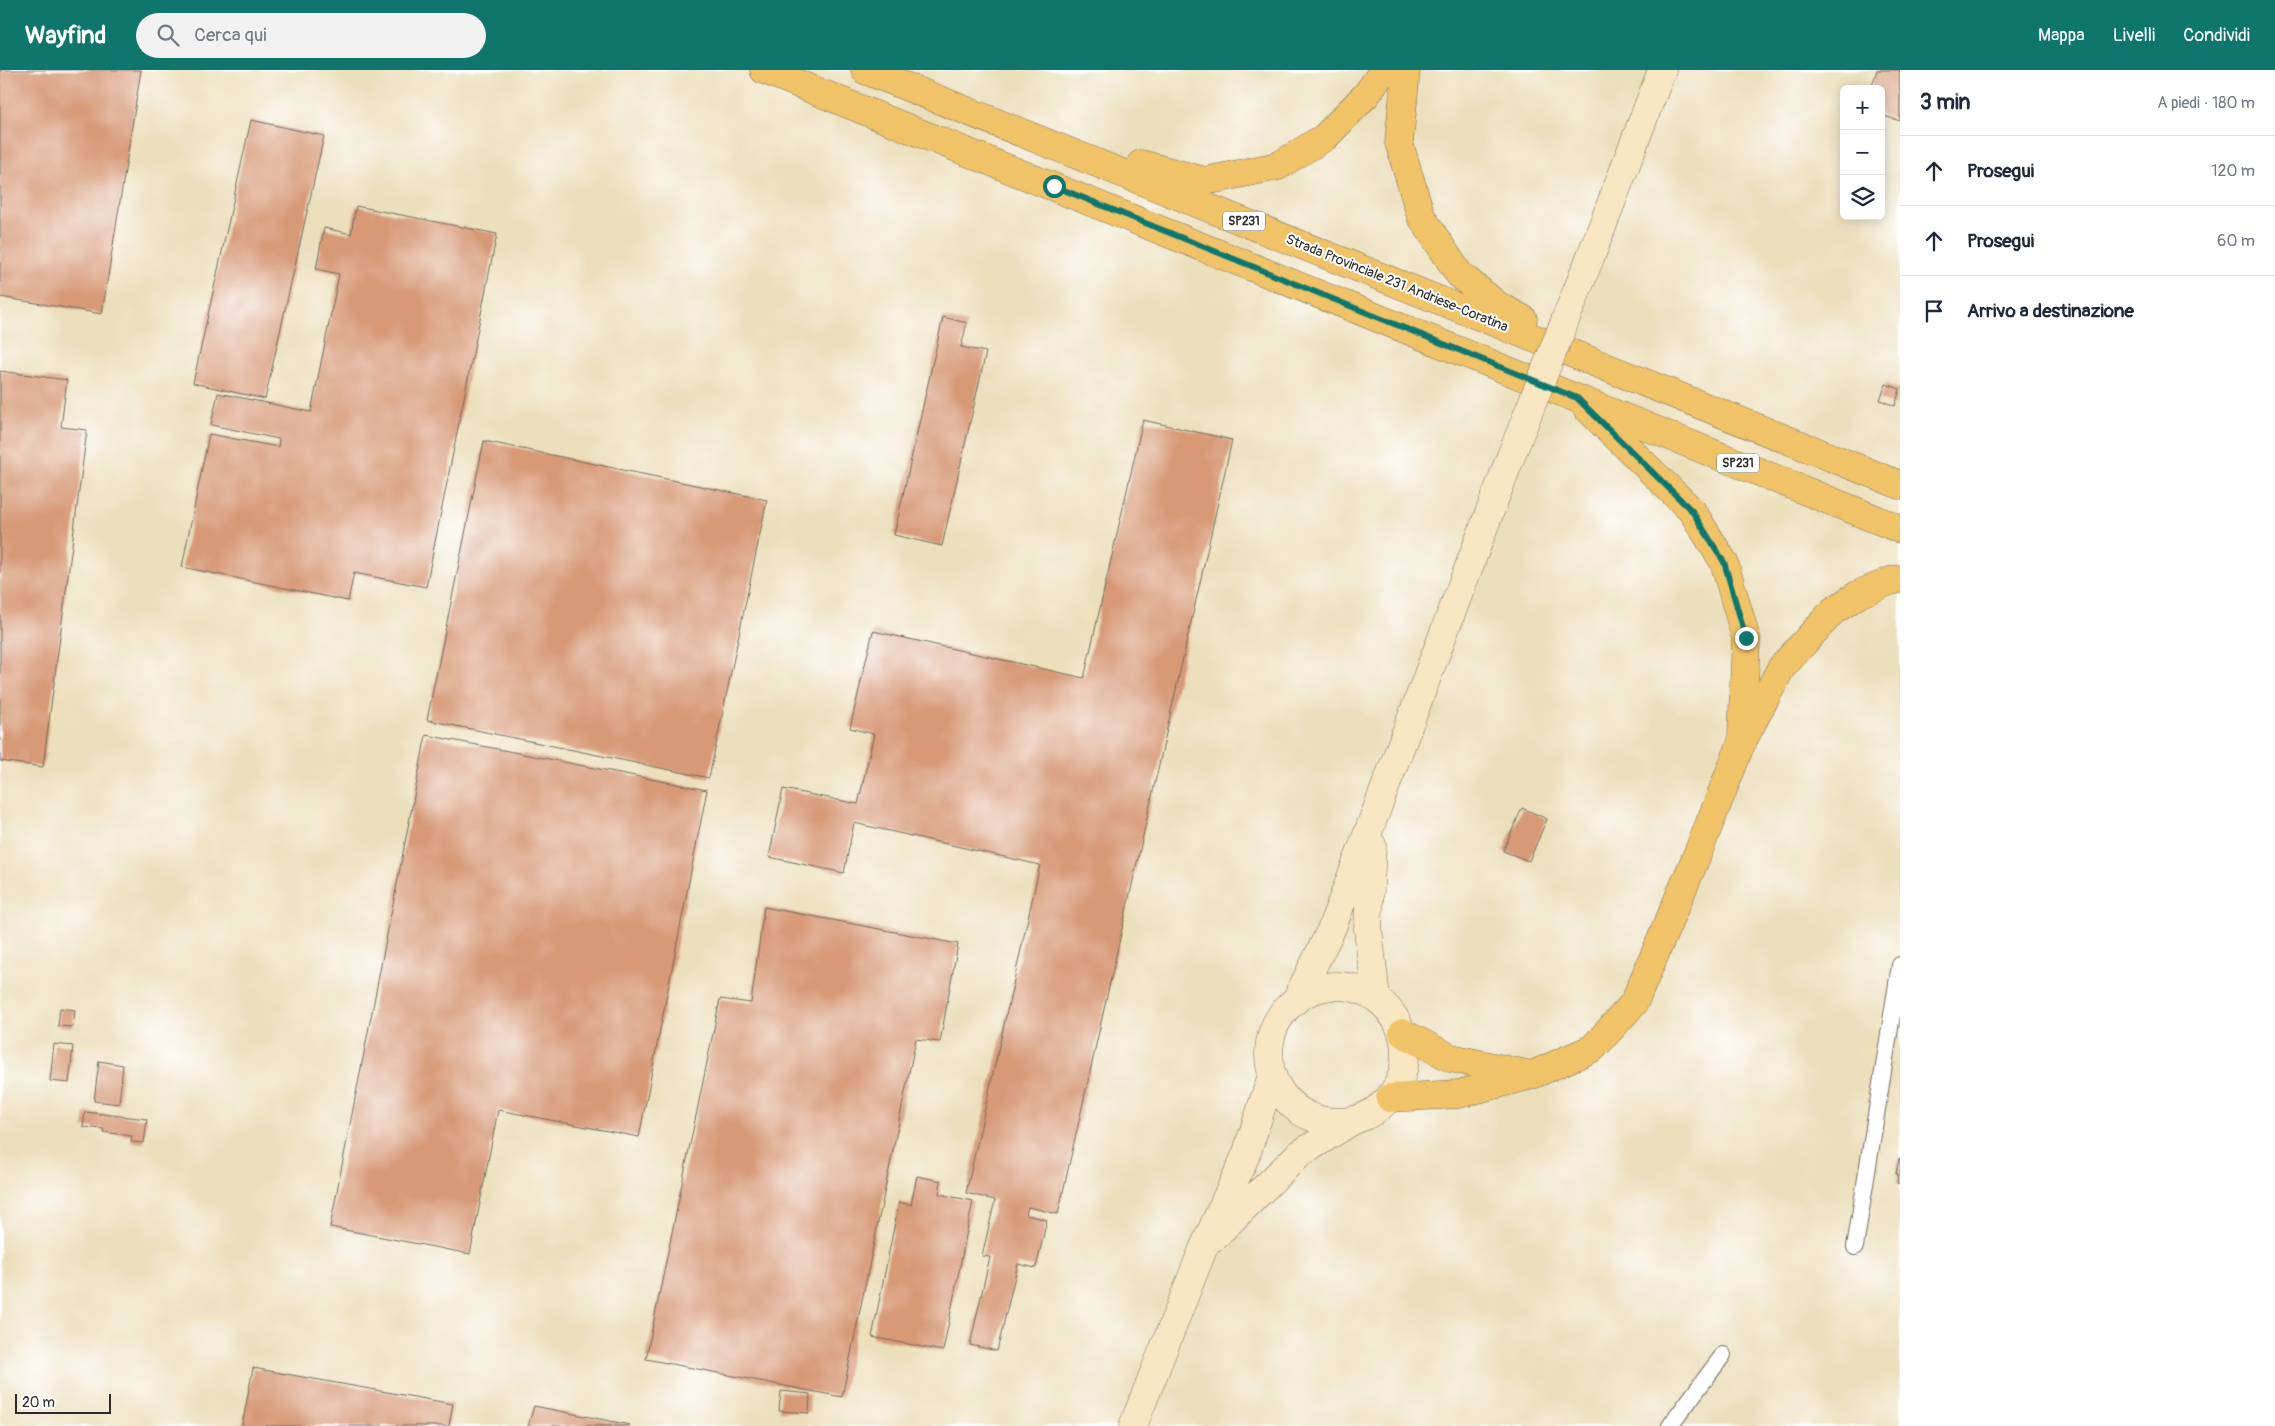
<!DOCTYPE html>
<html lang="it">
<meta charset="utf-8">
<style>
body{margin:0;font-family:Pangolin,sans-serif;background:#f2f2f3;color:#1f2937}
.controls{position:absolute;right:15px;top:15px;display:grid;overflow:hidden;border-radius:8px;box-shadow:0 2px 12px #0003}
.controls button{width:45px;height:45px;display:grid;place-items:center;padding:0;border:0;border-bottom:1px solid #e0e1e3;background:#fff;color:#1f2937;font:25px sans-serif}
.scale{position:absolute;left:15px;bottom:12px;width:96px;box-sizing:border-box;padding-left:5px;border:2px solid #2b2b2b;border-top:0;font-size:14px;line-height:18px;white-space:nowrap;color:#2b2b2b;-webkit-text-stroke:4px #fff;paint-order:stroke}
.stop{position:absolute;width:15px;height:15px;margin:-11px;border:4px solid #0f766e;border-radius:50%;background:#fff}
.stop.end{background:#0f766e;border-color:#fff;box-shadow:0 1px 5px #0008}
.list{margin:0;padding:0;list-style:none}
h2{display:flex;justify-content:space-between;align-items:center;height:65px;margin:0;padding:0 20px;font-size:21px}
h2 small{font-size:16px;font-weight:400;color:#747a83}
.list li{display:grid;grid-template-columns:32px 1fr auto;gap:15px;align-items:center;box-sizing:border-box;height:70px;padding:0 20px;border-top:1px solid #e0e1e3}
.list b{display:block;font-size:19px;white-space:nowrap}
.list em{font-size:16px;font-style:normal;color:#747a83}
.icon{flex:none;width:28px;height:28px;fill:none;stroke:currentColor;stroke-width:2;stroke-linecap:round;stroke-linejoin:round}
.map{position:relative;flex:none;width:1900px;height:1356px;overflow:hidden}
header{display:flex;align-items:center;gap:30px;box-sizing:border-box;height:70px;padding:0 25px;background:#0f766e;color:#fff}
header strong{font-size:24px}
nav{display:flex;gap:28px;margin-inline-start:auto;font-size:18px}
.search{width:350px;height:45px;background:#f2f2f3;display:flex;align-items:center;gap:12px;box-sizing:border-box;padding:0 18px;border-radius:28px;color:#747a83;font-size:19px}
main{display:flex}
aside{flex:1;background:#fff}
.map>svg:first-child{display:block}
.building{fill:#d79976}
.lines{fill:none;stroke-linecap:round;stroke-linejoin:round}
.service-casing{stroke:#6f6a5e;stroke-width:18}
.secondary-casing{stroke:#6f6a5e;stroke-width:29}
.primary-casing{stroke:#6f6a5e;stroke-width:29}
.service{stroke:#fff;stroke-width:16}
.secondary{stroke:#f9e7c3;stroke-width:28}
.primary{stroke:#f1c369;stroke-width:28}
.secondary-bridge-casing{stroke:#6f6a5e;stroke-width:29;stroke-linecap:butt}
.secondary-bridge{stroke:#f9e7c3;stroke-width:28}
.route{stroke:#0f766e;stroke-width:6}
.labels{text-anchor:middle;dominant-baseline:central;stroke-width:4;stroke-linejoin:round;paint-order:stroke}
.shield{fill:#fff;stroke:#6b6b6b;stroke-width:1}
.shield-label{font-size:12px;font-weight:bold;fill:#2b2b2b}
.street-label{font-size:14px;fill:#2b2b2b;stroke:#fff}
</style>
<header>
<strong>Wayfind</strong>
<div class="search"><svg class="icon" aria-label="search" viewBox="0 0 24 24"><circle cx="10" cy="10" r="6"/><path d="M15 15l6 6"/></svg>Cerca qui</div>
<nav><a>Mappa</a><a>Livelli</a><a>Condividi</a></nav>
</header>
<main>
<div class="map">
<svg width="1900" height="1356" viewBox="0 0 1900 1356">
<rect width="100%" height="100%" fill="#fff"/>
<filter id="ink" filterUnits="userSpaceOnUse"><feTurbulence type="fractalNoise" baseFrequency=".02" numOctaves="2"/><feDisplacementMap in="SourceGraphic" scale="10" xChannelSelector="R" yChannelSelector="G"/><feConvolveMatrix kernelMatrix="1 2 1 2 8 2 1 2 1" color-interpolation-filters="sRGB"/></filter>
<filter id="wash" filterUnits="userSpaceOnUse"><feTurbulence type="fractalNoise" baseFrequency=".0096" numOctaves="4" result="noise"/><feDisplacementMap in="SourceGraphic" scale="20" xChannelSelector="R" yChannelSelector="G"/><feGaussianBlur stdDeviation="1.12" result="paint"/><feColorMatrix in="noise" values="0 0 0 0 0 0 0 0 0 0 0 0 0 0 0 0 0 1.4 0 .05"/><feComposite in="paint" operator="in"/></filter>
<g filter="url(#wash)">
<rect width="100%" height="100%" fill="#ecdfbc"/>
<g id="blocks">
<!-- building -->
<g class="building">
<path d="M0,0H141L102,244L0,227Z"/>
<path d="M1877,0H1900V51L1881,45V19H1871Z"/>
<path d="M251,50L324,66L265,329L193,313Z"/>
<path d="M356,136L497,164L426,517L354,503L348,531L182,497L209,364L278,377L279,369L211,355L218,323L311,342L339,204L316,199L324,158L351,164Z"/>
<path d="M943,247L967,253L961,277L986,282L942,476L894,465Z"/>
<path d="M0,301L67,310L61,357L87,360L43,697L0,691Z"/>
<path d="M1886,314L1900,319L1895,336L1880,330Z"/>
<path d="M1143,350L1232,370L1058,1144L1028,1137L1026,1145L1047,1150L1036,1198L1018,1194L997,1281L970,1275L990,1187L982,1186L995,1130L966,1123L1040,795L854,753L844,803L769,787L783,719L858,734L874,664L850,658L873,561L1084,608Z"/>
<path d="M484,371L767,430L709,708L427,650Z"/>
<path d="M426,665L707,720L639,1067L498,1040L470,1184L330,1157Z"/>
<path d="M1522,738L1547,749L1529,791L1503,781Z"/>
<path d="M764,837L958,874L940,972L916,969L842,1327L646,1289L720,929L751,933Z"/>
<path d="M60,938L75,940L73,957L58,956Z"/>
<path d="M54,974L73,976L69,1013L50,1011Z"/>
<path d="M99,991L123,995L119,1034L94,1031Z"/>
<path d="M85,1042L147,1049L144,1073L131,1072L132,1066L103,1062L104,1059L83,1057Z"/>
<path d="M1899,1088H1900V1114L1897,1113L1898,1104H1896Z"/>
<path d="M917,1106L941,1111L939,1124L973,1131L943,1281L872,1267L899,1132L911,1135Z"/>
<path d="M253,1298L453,1334L449,1356H242Z"/>
<path d="M781,1321L810,1324L809,1343L779,1341Z"/>
<path d="M534,1336L630,1355L629,1356H528Z"/>
</g>
</g>
</g>
<g filter="url(#ink)">
<use href="#blocks" fill-opacity="0" stroke="#6f6a5e" stroke-width="1"/>
<g class="lines">
<defs>
<g id="service">
<path d="M1855,1177L1900,895"/>
<path d="M1670,1356L1723,1285"/>
</g>
<g id="secondary">
<path d="M1594,178L1662,0"/>
<path d="M1372,775L1368,859L1376,927"/>
<circle cx="1337" cy="984" r="68"/>
<path d="M1296,930L1331,860L1509,391"/>
<path d="M1214,1167L1298,1085L1352,1051"/>
<path d="M1133,1356L1203,1179L1246,1085L1272,1005"/>
</g>
<g id="primary">
<path d="M764,0L1900,459"/>
<path d="M865,0L1900,415"/>
<path d="M1406,0L1399,73L1421,146L1459,204L1497,235L1523,249"/>
<path d="M1141,94L1205,111L1278,96L1325,67L1366,25L1384,0"/>
<path d="M1587,338L1692,441L1724,492L1746,568L1742,665"/>
<path d="M1403,963L1451,988L1526,1004"/>
<path d="M1390,1028L1459,1024L1532,1005L1593,978L1634,933L1697,785L1741,674L1781,598L1833,541L1859,524L1890,511L1900,509"/>
</g>
</defs>
<!-- service casing -->
<use href="#service" class="service-casing"/>
<!-- secondary casing -->
<use href="#secondary" class="secondary-casing"/>
<!-- primary casing -->
<use href="#primary" class="primary-casing"/>
<!-- service -->
<use href="#service" class="service"/>
<!-- secondary -->
<use href="#secondary" class="secondary"/>
<!-- primary -->
<use href="#primary" class="primary"/>
<defs>
<path id="secondary-bridge" d="M1509,391L1594,178"/>
</defs>
<!-- secondary-bridge casing -->
<use href="#secondary-bridge" class="secondary-bridge-casing"/>
<!-- secondary-bridge -->
<use href="#secondary-bridge" class="secondary-bridge"/>
</g>
</g>
<g class="lines" filter="url(#ink)">
<!-- route -->
<path class="route" d="M1054,116L1577,328L1692,441L1724,492L1746,568"/>
</g>
<g class="labels">
<!-- shield labels -->
<g class="shield">
<rect x="1223" y="141.5" width="42" height="19" rx="4"/>
<rect x="1717" y="383.5" width="42" height="19" rx="4"/>
</g>
<g class="shield-label">
<text x="1244" y="151">SP231</text>
<text x="1738" y="393">SP231</text>
</g>
<!-- street labels -->
<g class="street-label">
<text transform="translate(1397 213) rotate(22)">Strada Provinciale 231 Andriese-Coratina</text>
</g>
</g>
</svg>
<div class="controls">
<button>+</button>
<button>−</button>
<button><svg class="icon" aria-label="layers" viewBox="0 0 24 24"><path d="M12 4l9 5-9 5-9-5zM3 14l9 5 9-5"/></svg></button>
</div>
<div class="scale">20 m</div>
<div class="stop" style="left:1054px;top:116px"></div>
<div class="stop end" style="left:1746px;top:568px"></div>
</div>
<aside>
<h2>3 min<small>A piedi · 180 m</small></h2>
<ul class="list">
<li><svg class="icon" aria-label="ahead" viewBox="0 0 24 24"><path d="M12 20V5M6 11l6-6 6 6"/></svg><div><b>Prosegui</b></div><em>120 m</em></li>
<li><svg class="icon" aria-label="ahead" viewBox="0 0 24 24"><path d="M12 20V5M6 11l6-6 6 6"/></svg><div><b>Prosegui</b></div><em>60 m</em></li>
<li><svg class="icon" aria-label="arrive" viewBox="0 0 24 24"><path d="M6 21V4h12l-3 4 3 4H6"/></svg><div><b>Arrivo a destinazione</b></div></li>
</ul>
</aside>
</main>
